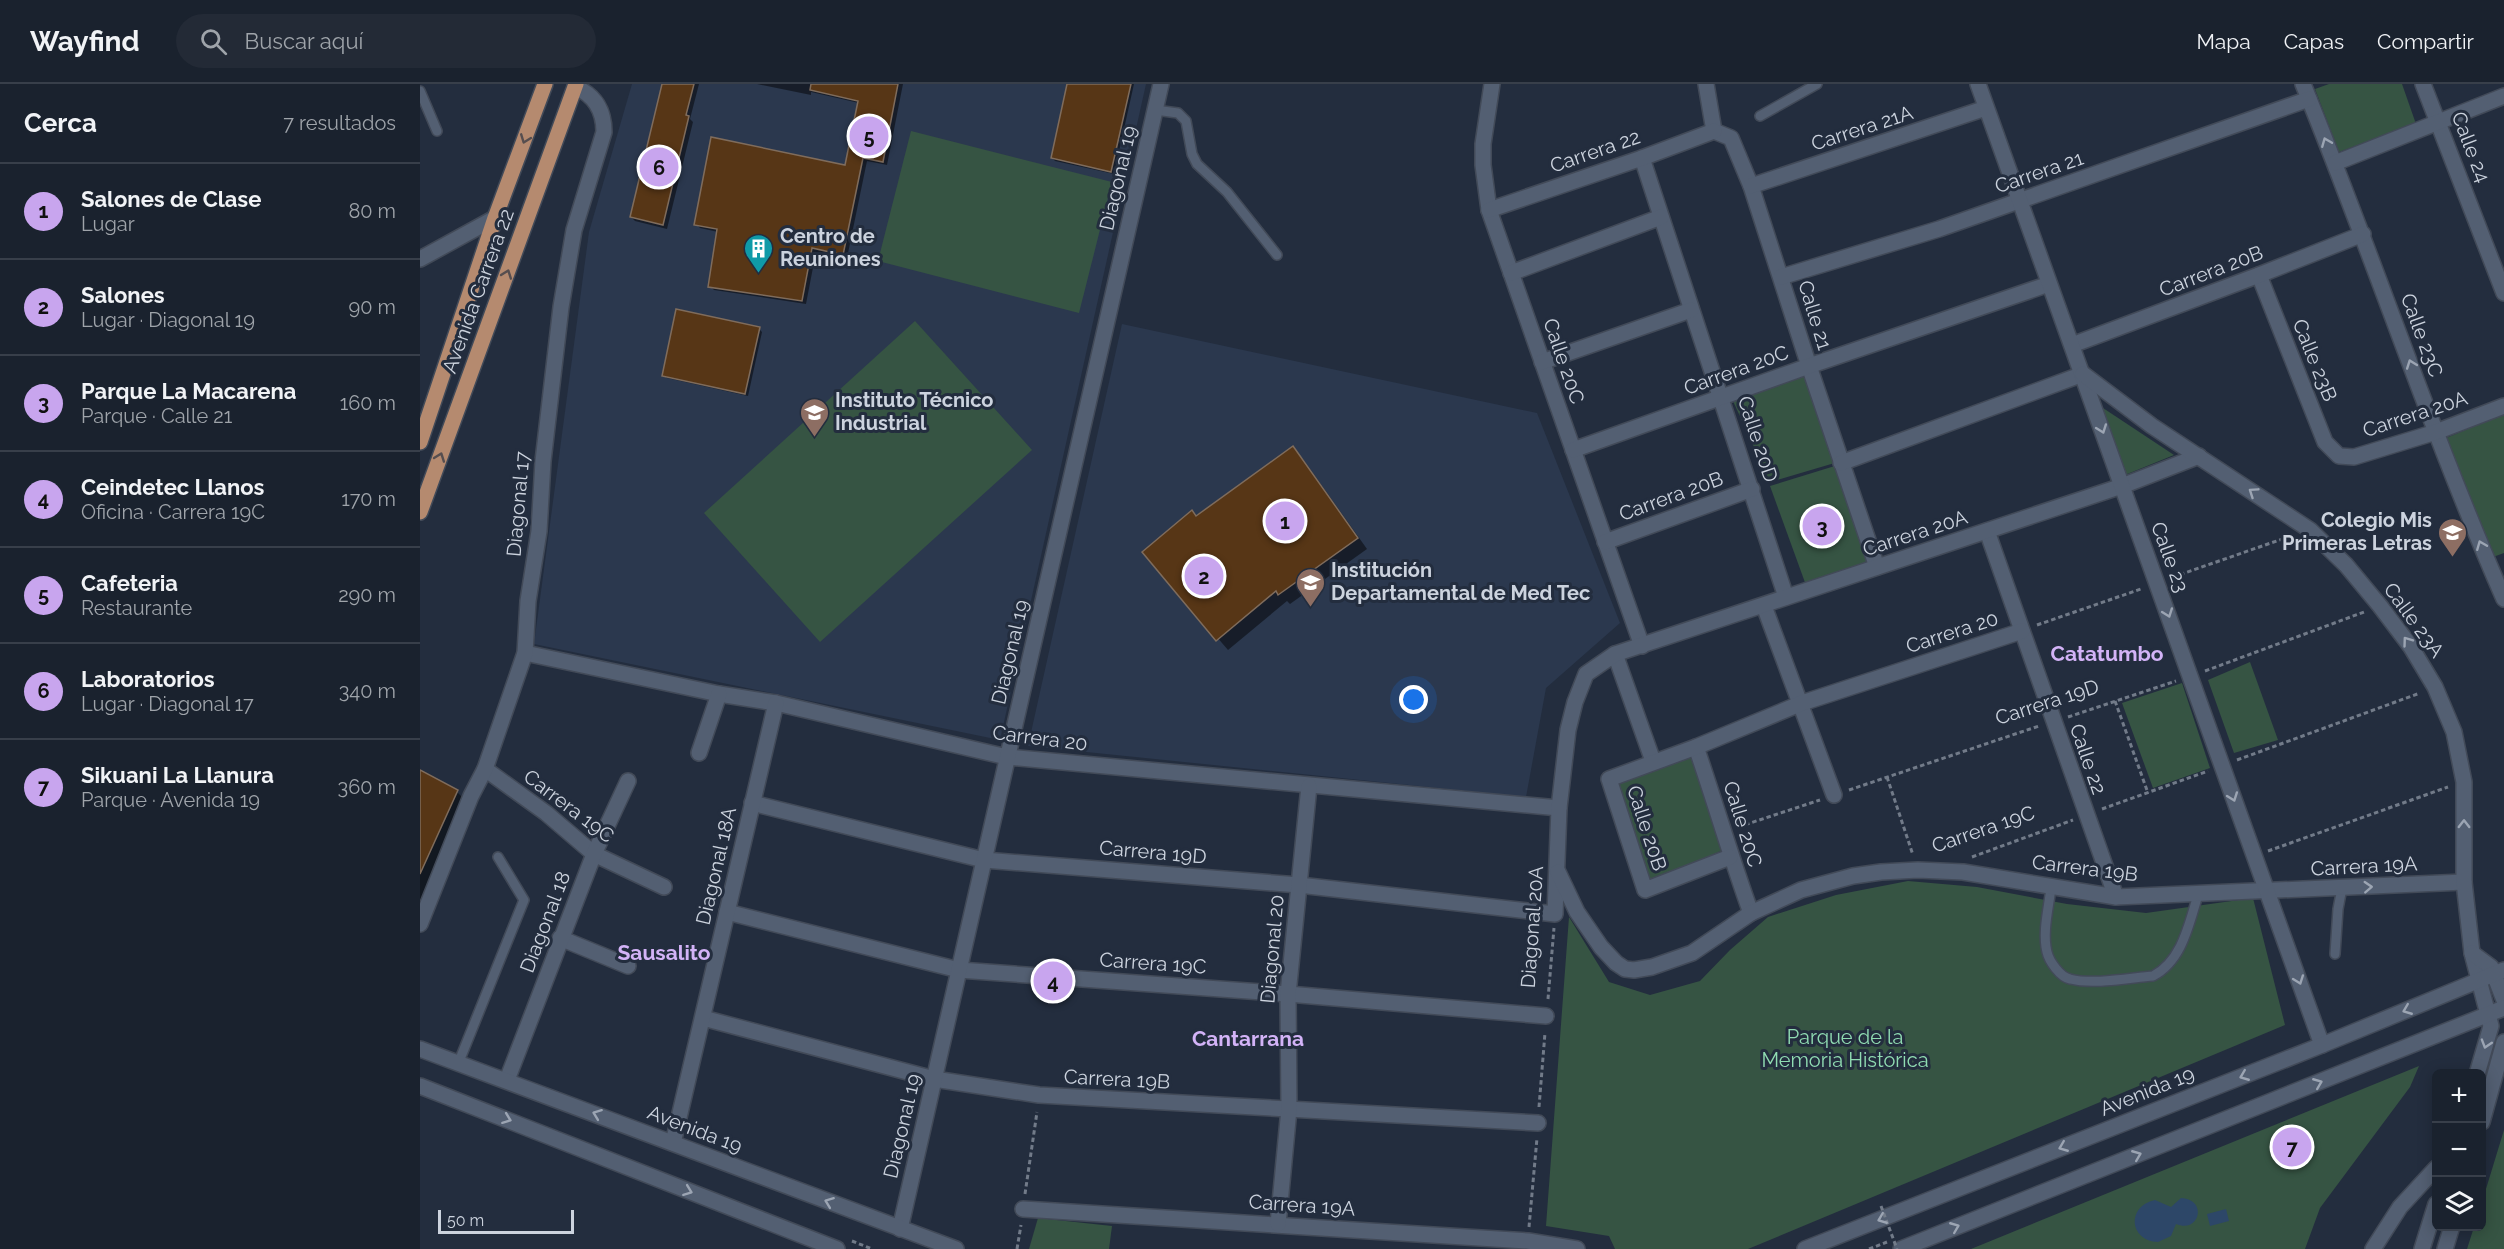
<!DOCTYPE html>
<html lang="es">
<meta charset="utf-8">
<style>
body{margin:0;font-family:Raleway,sans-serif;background:#232a36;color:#f1f3f6}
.controls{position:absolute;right:18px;bottom:18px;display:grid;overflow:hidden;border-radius:9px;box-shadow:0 3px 15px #0003}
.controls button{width:54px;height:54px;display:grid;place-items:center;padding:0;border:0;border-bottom:2px solid #383f4a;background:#1a222e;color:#f1f3f6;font:30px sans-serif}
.scale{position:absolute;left:18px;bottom:15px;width:136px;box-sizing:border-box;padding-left:6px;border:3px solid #ccd3de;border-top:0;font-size:16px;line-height:21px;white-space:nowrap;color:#ccd3de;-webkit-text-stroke:4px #232d3e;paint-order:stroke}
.you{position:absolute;left:994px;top:616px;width:21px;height:21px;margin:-15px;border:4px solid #fff;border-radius:50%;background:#1a73e8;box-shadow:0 0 0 9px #1a73e833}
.badge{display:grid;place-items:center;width:39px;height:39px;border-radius:50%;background:#c8a5ee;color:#111;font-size:20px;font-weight:700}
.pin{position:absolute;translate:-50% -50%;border:3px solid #fff;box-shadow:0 2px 6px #0006}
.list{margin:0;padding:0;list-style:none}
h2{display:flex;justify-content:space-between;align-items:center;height:78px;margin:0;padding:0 24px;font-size:26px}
h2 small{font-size:20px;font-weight:400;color:#9fa4aa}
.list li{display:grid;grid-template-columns:39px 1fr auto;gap:18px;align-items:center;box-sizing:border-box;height:96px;padding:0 24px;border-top:2px solid #383f4a}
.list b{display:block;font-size:22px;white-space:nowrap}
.list p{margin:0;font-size:20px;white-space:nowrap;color:#9fa4aa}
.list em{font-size:20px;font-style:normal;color:#9fa4aa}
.icon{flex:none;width:33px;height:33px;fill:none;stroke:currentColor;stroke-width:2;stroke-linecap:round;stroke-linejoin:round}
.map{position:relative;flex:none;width:2084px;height:1165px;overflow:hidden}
header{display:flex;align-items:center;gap:36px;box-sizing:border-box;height:84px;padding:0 30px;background:#1a222e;border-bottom:2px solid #383f4a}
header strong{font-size:28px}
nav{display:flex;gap:33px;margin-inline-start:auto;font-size:21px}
.search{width:420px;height:54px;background:#232a36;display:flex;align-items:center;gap:15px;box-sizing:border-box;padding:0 21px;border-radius:33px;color:#9fa4aa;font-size:22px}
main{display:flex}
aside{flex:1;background:#1a222e}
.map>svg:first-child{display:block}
.built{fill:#2b384e}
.green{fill:#365443}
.water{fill:#2d4768}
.shadow{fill:#0007}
.building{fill:#573616;stroke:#7f6c5c;stroke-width:1.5}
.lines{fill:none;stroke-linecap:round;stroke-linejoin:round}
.service-casing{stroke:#424a58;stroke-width:12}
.minor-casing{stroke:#424a58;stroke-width:18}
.tertiary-casing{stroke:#424a58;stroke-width:18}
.secondary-casing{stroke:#424a58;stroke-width:18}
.primary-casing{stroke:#424a58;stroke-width:18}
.path{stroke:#727b89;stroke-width:3;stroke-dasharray:4.5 3;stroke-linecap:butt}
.service{stroke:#535f72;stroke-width:9}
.minor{stroke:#535f72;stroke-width:15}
.tertiary{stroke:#535f72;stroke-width:15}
.secondary{stroke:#535f72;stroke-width:15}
.primary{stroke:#b58a6f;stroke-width:15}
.path-bridge{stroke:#727b89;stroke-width:3;stroke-dasharray:4.5 3;stroke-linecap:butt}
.oneway{stroke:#564e4f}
.oneway2{stroke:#9ca5b3}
.labels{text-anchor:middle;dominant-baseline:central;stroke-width:6;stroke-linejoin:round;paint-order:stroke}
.street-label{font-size:20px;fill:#ccd3de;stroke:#232d3e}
.poi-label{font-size:20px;font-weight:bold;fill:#ccd3de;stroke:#232d3e;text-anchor:start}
.park-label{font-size:20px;fill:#90dcb2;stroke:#232d3e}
.neighbourhood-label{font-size:21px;font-weight:bold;fill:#d3b3f7;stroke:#232d3e}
</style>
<header>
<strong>Wayfind</strong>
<div class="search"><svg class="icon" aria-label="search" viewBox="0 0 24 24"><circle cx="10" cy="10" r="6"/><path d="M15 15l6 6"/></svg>Buscar aquí</div>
<nav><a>Mapa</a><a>Capas</a><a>Compartir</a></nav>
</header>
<main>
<aside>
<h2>Cerca<small>7 resultados</small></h2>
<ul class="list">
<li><span class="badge">1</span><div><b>Salones de Clase</b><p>Lugar</p></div><em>80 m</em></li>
<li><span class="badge">2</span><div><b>Salones</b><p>Lugar · Diagonal 19</p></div><em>90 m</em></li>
<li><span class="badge">3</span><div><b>Parque La Macarena</b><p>Parque · Calle 21</p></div><em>160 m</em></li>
<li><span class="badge">4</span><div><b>Ceindetec Llanos</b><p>Oficina · Carrera 19C</p></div><em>170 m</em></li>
<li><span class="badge">5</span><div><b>Cafeteria</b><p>Restaurante</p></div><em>290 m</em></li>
<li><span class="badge">6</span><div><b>Laboratorios</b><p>Lugar · Diagonal 17</p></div><em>340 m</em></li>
<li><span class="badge">7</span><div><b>Sikuani La Llanura</b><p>Parque · Avenida 19</p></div><em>360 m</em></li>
</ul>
</aside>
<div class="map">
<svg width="2084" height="1165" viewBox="0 0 2084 1165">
<rect width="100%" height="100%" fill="#232d3e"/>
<!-- built -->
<g class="built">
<path d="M212,0H726L580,656L114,560L169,148Z"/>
<path d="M702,240L1117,329L1200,539L1126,604L1106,713L608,662Z"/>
</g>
<!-- green -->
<g class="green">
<path d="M1909,0H1982L1996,40L1919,68L1895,5Z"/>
<path d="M491,47L692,98L659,229L458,177Z"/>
<path d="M495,237L612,366L400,558L284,429Z"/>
<path d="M1385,290L1418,378L1350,398L1313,317Z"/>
<path d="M1680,322L1754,371L1700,393Z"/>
<path d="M2084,330V469L2073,473L2026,354Z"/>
<path d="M1418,381L1453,482L1387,504L1350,402Z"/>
<path d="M1830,578L1858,656L1814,669L1788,596Z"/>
<path d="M1762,599L1790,684L1733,704L1702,619Z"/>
<path d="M1276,668L1303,766L1225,801L1194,698Z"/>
<path d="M1488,797L1557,803L1647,820L1726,829L1833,814L1865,941L1328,1165H1195L1189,1152L1126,1142L1149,833L1189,898L1230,911L1280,897L1310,866L1348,833L1416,811Z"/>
<path d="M1999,982L1990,1003L1900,1124L1885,1165H1551Z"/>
<path d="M2084,1046V1165H2047L2054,1143L2062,1142V1118Z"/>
<path d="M618,1134L692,1142L689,1165H609Z"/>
</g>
<!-- water -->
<g class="water">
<path d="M1761,1114C1788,1115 1780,1150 1756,1140L1751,1152L1738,1158C1709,1157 1706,1122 1735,1116L1751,1123Z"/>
<path d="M1806,1125L1809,1137L1790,1142L1787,1130Z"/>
</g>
<!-- shadow -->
<g class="shadow">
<path d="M242,0H279L270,35L273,38L247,145L215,137L211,133Z"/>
<path d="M337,0H483L467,81L447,77L427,174L396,168L386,220L294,206L290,202L298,148L280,144L276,140L426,83L439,19L391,8V11Z"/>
<path d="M649,0H714L694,90L635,77L632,74Z"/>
<path d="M339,245L342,248L328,312L247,294L244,291Z"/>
<path d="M872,364L883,375L947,465L870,520L867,517L808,566L724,468Z"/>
<path d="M0,687L37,708L51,722L0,834Z"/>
</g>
<!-- building -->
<g class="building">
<path d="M242,0H274L266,31L269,32L243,141L210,133Z"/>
<path d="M391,0H478L463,78L443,74L423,171L392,164L382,217L288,203L297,145L274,141L291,53L425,81L438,17L390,6Z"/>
<path d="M647,0H711L691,88L631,74Z"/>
<path d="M256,225L340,243L325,310L242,292Z"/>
<path d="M873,362L938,454L858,511L856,507L796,557L722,468L772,426L776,432Z"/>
<path d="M0,686L38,706L0,790Z"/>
</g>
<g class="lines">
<defs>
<g id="service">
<path d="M0,7L17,47"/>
<path d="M735,26L758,29L766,37L772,70L777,80L807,108L857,171"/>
<path d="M1340,32L1397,0"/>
<path d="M1631,803C1629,823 1622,848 1627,868C1629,877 1640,893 1650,895C1673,901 1709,894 1733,892C1762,877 1769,840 1778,811"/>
<path d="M1915,870L1918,825L1922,804"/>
<path d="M38,980L104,816L78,773"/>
</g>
<g id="minor">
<path d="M1072,0L1063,60V81L1069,126L1222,562"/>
<path d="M1286,0L1294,47L1311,54L1331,102L1389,282L1457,483"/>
<path d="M1883,0C1953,171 2010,346 2084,515"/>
<path d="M2003,0L2084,209"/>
<path d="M1222,74L1366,513"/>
<path d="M1915,79L2084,12"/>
<path d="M1331,102L1566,24"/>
<path d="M1069,126L1222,74L1294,47"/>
<path d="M0,175L75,134"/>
<path d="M1091,189L1241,133"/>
<path d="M1839,191L1905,358L1919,372L1934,373L2016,348L2084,322"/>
<path d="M1361,193L1519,145L1889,15"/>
<path d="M1652,261L1839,191L1943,150"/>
<path d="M1122,278L1271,226"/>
<path d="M1153,366L1389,282L1629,200"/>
<path d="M1421,379L1663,290"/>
<path d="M1567,447L1696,813"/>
<path d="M1185,458L1332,405"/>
<path d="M1344,522L1414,711"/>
<path d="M105,569L299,610L356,619L587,673L1139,724"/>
<path d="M1195,570L1233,677"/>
<path d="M1276,663C1295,718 1311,774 1331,829"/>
<path d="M279,669L299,610"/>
<path d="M65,685L126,729L174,770L244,803"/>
<path d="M332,719L564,776L879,801L1135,830L1139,724L1148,646L1155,618L1166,590L1195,570L1702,402L1779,372"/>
<path d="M1310,773L1225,806L1189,695L1276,663L1382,619L1602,547"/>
<path d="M1138,788L1157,828L1181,863L1196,879L1205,885L1214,886L1232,883L1272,869L1331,829L1381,806L1433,792L1461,788L1498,786L1543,788L1696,813L2044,798"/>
<path d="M307,828L539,886L868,910L1126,932"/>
<path d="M0,840L51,712L65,685L105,569L108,517L119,447L123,377L141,223L154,146L184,48C184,27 175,11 155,3"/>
<path d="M140,854L208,882"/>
<path d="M283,934L514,995L619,1011L1118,1039"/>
<path d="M87,996L174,770L208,697"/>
<path d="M253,1059L356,619"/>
<path d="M603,1125L1108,1157L1157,1165"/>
<path d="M858,1140L869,1025L868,910L889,702"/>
<path d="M480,1145L741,0"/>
<path d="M1953,1165L1980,1123L2016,1084"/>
</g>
<g id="tertiary">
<path d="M1558,0L1902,961"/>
<path d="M1663,290L1732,342L1890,446L1926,481L1960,522L1991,563L2015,603L2034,648L2044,698V798L2052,869L2071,942L2057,990"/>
<path d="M2052,869L2071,883L2084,916"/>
<path d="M2062,1038L2084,958"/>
<path d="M2002,1165L2016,1120"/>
<path d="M2025,1165L2032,1142"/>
</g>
<g id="secondary">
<path d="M0,965L536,1165"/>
<path d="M0,1002L417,1165"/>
<path d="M1385,1165L1902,961L2084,886"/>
<path d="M1481,1165L2084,924"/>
</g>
<g id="primary">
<path d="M0,358L75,134L125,0"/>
<path d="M0,428L156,0"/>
</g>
</defs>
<!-- service casing -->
<use href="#service" class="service-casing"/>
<!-- minor casing -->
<use href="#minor" class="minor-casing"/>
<!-- tertiary casing -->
<use href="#tertiary" class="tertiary-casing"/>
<!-- secondary casing -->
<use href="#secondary" class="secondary-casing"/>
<!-- primary casing -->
<use href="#primary" class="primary-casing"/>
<!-- path -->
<g class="path">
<path d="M1753,493L1871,452"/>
<path d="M1617,541L1721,505"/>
<path d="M1785,587L1944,528"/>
<path d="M1695,617L1728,709"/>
<path d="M1648,633L1756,597"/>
<path d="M1817,676L2000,609"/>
<path d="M1467,693L1493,771"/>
<path d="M1429,706L1619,642"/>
<path d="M1682,725L1788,687"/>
<path d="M1318,743L1400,716"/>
<path d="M1848,767L2028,703"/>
<path d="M1552,773L1653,736"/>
<path d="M1128,915L1134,844"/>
<path d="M1119,1023L1125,949"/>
<path d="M605,1110L617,1028"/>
<path d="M1109,1143L1117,1054"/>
<path d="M432,1157L452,1165"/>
<path d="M597,1165L601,1141"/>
<path d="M1449,1165L1467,1158"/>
</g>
<!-- service -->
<use href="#service" class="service"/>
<!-- minor -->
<use href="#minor" class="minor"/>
<!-- tertiary -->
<use href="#tertiary" class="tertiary"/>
<!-- secondary -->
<use href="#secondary" class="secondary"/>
<!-- primary -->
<use href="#primary" class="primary"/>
<!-- path-bridge -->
<path class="path-bridge" d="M1461,1122L1477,1165"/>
</g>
<!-- one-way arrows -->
<defs><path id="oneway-chevron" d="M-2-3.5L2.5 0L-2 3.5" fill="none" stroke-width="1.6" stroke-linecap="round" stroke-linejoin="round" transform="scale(1.5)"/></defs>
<g class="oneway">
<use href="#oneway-chevron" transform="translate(105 55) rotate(111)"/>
<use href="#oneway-chevron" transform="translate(87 190) rotate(-70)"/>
<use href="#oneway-chevron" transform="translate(20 373) rotate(-70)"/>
</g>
<g class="oneway2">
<use href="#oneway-chevron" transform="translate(1906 58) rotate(-112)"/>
<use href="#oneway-chevron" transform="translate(1991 280) rotate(-110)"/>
<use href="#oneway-chevron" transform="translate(1682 345) rotate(70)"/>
<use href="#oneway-chevron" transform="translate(1833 408) rotate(-146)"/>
<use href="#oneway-chevron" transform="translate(2061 461) rotate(-112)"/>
<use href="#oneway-chevron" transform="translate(1748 529) rotate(70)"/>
<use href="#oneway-chevron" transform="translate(1987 557) rotate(-126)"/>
<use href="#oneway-chevron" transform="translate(1813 713) rotate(70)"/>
<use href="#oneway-chevron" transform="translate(2044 740) rotate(-90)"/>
<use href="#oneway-chevron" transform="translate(1948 803) rotate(-3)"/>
<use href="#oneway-chevron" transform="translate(1879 896) rotate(70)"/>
<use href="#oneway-chevron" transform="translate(1987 926) rotate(158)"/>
<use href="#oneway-chevron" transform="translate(2066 960) rotate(107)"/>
<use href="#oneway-chevron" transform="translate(1824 992) rotate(158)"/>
<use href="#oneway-chevron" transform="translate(1898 999) rotate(-22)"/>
<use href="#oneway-chevron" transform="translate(177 1030) rotate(-159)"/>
<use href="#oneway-chevron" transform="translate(87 1035) rotate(21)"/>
<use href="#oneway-chevron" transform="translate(1643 1063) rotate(158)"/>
<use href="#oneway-chevron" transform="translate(1717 1071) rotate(-22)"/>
<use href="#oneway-chevron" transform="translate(268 1107) rotate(21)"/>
<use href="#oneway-chevron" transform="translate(409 1118) rotate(-159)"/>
<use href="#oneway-chevron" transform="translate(1462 1135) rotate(158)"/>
<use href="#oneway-chevron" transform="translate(1535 1143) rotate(-22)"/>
</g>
<!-- icons -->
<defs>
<symbol id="building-pin" viewBox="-11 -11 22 30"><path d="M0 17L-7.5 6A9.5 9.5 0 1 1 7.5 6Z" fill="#0f9aa8" stroke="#232d3e"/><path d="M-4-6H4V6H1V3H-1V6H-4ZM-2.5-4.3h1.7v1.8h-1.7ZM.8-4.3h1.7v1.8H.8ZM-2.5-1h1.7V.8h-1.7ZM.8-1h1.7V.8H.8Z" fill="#fff"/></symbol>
<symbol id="school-pin" viewBox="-11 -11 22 30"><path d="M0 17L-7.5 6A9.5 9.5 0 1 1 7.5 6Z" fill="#8d6e63" stroke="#232d3e"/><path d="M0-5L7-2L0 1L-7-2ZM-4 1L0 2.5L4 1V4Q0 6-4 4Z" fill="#fff"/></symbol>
</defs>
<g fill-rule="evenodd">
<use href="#building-pin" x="322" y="148" width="33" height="45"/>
<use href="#school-pin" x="378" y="312" width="33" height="45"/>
<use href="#school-pin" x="2016" y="432" width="33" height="45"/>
<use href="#school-pin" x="874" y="482" width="33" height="45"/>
</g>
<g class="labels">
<!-- street labels -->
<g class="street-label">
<text transform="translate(1442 44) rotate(-18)">Carrera 21A</text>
<text transform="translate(2051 63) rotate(69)">Calle 24</text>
<text transform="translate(1175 67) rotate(-19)">Carrera 22</text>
<text transform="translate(1619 88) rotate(-19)">Carrera 21</text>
<text transform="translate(698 94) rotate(-77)">Diagonal 19</text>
<text transform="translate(1791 187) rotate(-21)">Carrera 20B</text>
<text transform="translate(58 207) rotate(-70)">Avenida Carrera 22</text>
<text transform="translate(1395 231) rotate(73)">Calle 21</text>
<text transform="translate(2002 251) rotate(70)">Calle 23C</text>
<text transform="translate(1895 276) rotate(68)">Calle 23B</text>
<text transform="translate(1144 277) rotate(71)">Calle 20C</text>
<text transform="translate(1316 286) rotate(-20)">Carrera 20C</text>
<text transform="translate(1995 330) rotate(-18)">Carrera 20A</text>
<text transform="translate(1338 355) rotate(72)">Calle 20D</text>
<text transform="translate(1251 412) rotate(-20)">Carrera 20B</text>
<text transform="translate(98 420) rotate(-85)">Diagonal 17</text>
<text transform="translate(1495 449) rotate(-18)">Carrera 20A</text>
<text transform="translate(1750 473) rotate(70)">Calle 23</text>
<text transform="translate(1994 536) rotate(54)">Calle 23A</text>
<text transform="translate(1532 548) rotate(-18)">Carrera 20</text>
<text transform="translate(590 568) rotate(-77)">Diagonal 19</text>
<text transform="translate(1627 618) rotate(-18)">Carrera 19D</text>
<text transform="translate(620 654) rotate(7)">Carrera 20</text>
<text transform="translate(1668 675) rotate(71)">Calle 22</text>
<text transform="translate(149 722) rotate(37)">Carrera 19C</text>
<text transform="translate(1323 740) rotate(73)">Calle 20C</text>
<text transform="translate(1227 744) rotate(72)">Calle 20B</text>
<text transform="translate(1563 745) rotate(-19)">Carrera 19C</text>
<text transform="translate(733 768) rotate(5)">Carrera 19D</text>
<text transform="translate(296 782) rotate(-77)">Diagonal 18A</text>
<text transform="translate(1944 782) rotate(-3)">Carrera 19A</text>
<text transform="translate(1665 784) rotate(7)">Carrera 19B</text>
<text transform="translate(125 838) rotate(-69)">Diagonal 18</text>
<text transform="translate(1112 843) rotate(-86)">Diagonal 20A</text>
<text transform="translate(852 865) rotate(-85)">Diagonal 20</text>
<text transform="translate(733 879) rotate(4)">Carrera 19C</text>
<text transform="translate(697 995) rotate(3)">Carrera 19B</text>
<text transform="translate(1727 1007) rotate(-22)">Avenida 19</text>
<text transform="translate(482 1042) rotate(-77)">Diagonal 19</text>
<text transform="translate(275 1045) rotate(21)">Avenida 19</text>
<text transform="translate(882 1121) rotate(4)">Carrera 19A</text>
</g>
<!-- poi labels -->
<g class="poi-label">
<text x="360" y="152">Centro de<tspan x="360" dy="23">Reuniones</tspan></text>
<text x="415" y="316">Instituto Técnico<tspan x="415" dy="23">Industrial</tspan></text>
<text x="2012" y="436" text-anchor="end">Colegio Mis<tspan x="2012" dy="23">Primeras Letras</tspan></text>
<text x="911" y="486">Institución<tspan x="911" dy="23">Departamental de Med Tec</tspan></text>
</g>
<!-- park labels -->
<g class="park-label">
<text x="1425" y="953">Parque de la<tspan x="1425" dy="23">Memoria Histórica</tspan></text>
</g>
<!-- neighbourhood labels -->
<g class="neighbourhood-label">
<text x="1687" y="569">Catatumbo</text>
<text x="244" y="868">Sausalito</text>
<text x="828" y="954">Cantarrana</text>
</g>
</g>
</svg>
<div class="controls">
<button>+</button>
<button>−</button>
<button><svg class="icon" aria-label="layers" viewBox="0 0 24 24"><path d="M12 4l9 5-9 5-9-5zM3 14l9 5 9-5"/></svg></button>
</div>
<div class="scale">50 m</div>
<div class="you"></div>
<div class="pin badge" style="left:865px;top:437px">1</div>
<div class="pin badge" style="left:784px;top:492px">2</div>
<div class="pin badge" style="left:1402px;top:442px">3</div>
<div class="pin badge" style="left:633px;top:897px">4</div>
<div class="pin badge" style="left:449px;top:52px">5</div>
<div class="pin badge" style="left:239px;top:83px">6</div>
<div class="pin badge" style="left:1872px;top:1063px">7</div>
</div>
</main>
